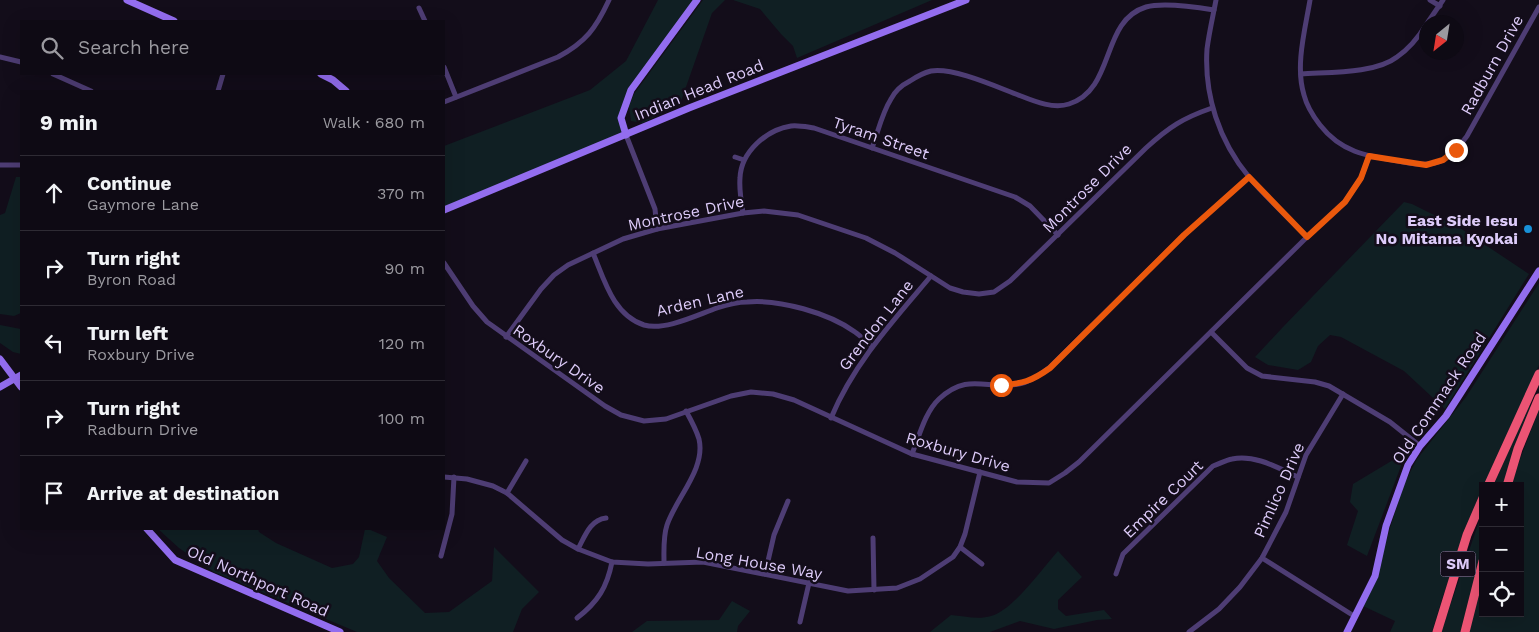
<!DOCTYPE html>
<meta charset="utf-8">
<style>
body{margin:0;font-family:"Work Sans",sans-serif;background:#1c1822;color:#f1f3f6}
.controls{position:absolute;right:15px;bottom:15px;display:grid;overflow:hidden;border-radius:0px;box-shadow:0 5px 20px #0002}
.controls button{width:45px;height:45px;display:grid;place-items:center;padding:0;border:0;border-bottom:1px solid #2e2b34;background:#0e0a14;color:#f1f3f6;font:25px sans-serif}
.compass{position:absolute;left:1419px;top:15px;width:45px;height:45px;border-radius:50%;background:#0e0a14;box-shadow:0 5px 20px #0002;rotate:210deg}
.stop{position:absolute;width:15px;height:15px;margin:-11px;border:4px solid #ea580c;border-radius:50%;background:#fff}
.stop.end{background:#ea580c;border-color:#fff;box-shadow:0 1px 5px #0008}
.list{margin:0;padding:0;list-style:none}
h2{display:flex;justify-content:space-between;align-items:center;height:65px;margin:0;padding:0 20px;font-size:21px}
h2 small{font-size:16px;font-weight:400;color:#9b9aa0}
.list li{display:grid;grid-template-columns:32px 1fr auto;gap:15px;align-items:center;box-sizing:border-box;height:75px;padding:0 20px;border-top:1px solid #2e2b34}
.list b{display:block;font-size:19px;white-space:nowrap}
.list p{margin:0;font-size:16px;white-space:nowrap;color:#9b9aa0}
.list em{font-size:16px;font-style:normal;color:#9b9aa0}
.icon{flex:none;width:28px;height:28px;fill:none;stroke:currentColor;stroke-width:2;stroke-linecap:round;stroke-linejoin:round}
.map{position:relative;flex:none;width:1539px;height:632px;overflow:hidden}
.search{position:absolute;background:#0e0a14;box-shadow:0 5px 20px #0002;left:20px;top:20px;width:425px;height:55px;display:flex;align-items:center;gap:12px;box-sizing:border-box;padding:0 18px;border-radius:0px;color:#9b9aa0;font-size:19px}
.panel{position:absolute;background:#0e0a14;box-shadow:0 5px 20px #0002;left:20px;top:90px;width:425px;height:440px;border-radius:0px}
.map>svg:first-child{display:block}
.green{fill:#101f23}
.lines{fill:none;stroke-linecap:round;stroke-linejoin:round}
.street{stroke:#4e3d74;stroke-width:5}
.secondary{stroke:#936def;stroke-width:7}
.highway{stroke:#ec5474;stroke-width:9}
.route{stroke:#ea580c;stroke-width:6}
.poi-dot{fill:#1891d8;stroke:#130d1a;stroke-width:2}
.labels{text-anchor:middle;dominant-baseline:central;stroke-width:5;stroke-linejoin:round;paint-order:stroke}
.shield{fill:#130d1a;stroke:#a092b6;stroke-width:1}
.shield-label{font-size:15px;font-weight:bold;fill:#ddcbf9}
.street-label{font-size:16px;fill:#ddcbf9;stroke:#130d1a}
.poi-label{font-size:16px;font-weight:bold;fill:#ddcbf9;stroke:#130d1a;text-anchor:end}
</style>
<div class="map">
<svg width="1539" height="632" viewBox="0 0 1539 632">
<rect width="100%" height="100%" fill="#130d1a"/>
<!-- green -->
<g class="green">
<path d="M658,0H697L631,90L621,118L626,135L444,210V146L590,90L626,61Z"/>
<path d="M703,0H725L712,13L680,104L643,123L631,121L629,106L634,94Z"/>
<path d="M733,0H932L797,58L793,46L781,34L760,9Z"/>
<path d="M16,177H21V313L14,316L0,314V215L5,213Z"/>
<path d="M1404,202L1412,204L1460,228L1529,274L1445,409L1404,371L1341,337L1330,335L1318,346L1311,362L1298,370L1268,365L1255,357L1283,327Z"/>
<path d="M1539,283V365L1501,447L1485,486H1483V490L1443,596L1432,632H1390L1395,621L1363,606L1376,578L1390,528L1404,484L1417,459L1466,397Z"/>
<path d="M0,325L21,329V354L13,352L0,343Z"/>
<path d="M1528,405L1532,407L1503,486H1493Z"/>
<path d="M1539,409V632H1469L1483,574V613H1520V486H1510Z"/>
<path d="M1404,458L1367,556L1347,545L1358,511L1350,502L1353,484L1393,460Z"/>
<path d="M1483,510V549L1462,632H1441Z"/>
<path d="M158,529H258L259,532L276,543L332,568L353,564L359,557L365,529H368L387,537L377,561L389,578L425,613L449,612L492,581L494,547L539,592L522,609L513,632H357L214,572L179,548Z"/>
<path d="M1058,551L1082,577L1058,600V609L1066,616L1104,610L1112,619L1097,620L1054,629L1020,621L990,632H930L951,615C963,616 979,620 991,616C1013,610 1042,569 1058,551Z"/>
<path d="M732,601L750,611L738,626L737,632H632L647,621L719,620Z"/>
</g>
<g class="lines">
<!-- street -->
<g class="street">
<path d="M1216,0C1213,16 1209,33 1207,49C1204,95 1219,141 1249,177C1266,198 1288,217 1307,237"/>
<path d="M1310,0C1305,30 1295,66 1304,95C1307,107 1313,116 1320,125C1341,152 1366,156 1398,161C1412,164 1429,167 1443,160C1453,155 1460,145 1467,136L1539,7"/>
<path d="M1430,0L1440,6"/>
<path d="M419,8L425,21"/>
<path d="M1428,22L1443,0"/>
<path d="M0,57L21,62"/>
<path d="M444,67L456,97"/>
<path d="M53,74L91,91"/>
<path d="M1301,74C1328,72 1375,74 1397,57C1410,48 1418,38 1426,25"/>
<path d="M218,91L223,74"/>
<path d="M444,102L558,57C586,42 596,28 609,0"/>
<path d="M626,135L655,209L657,229"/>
<path d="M872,148C878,132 882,113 891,99C895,91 902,85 910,81C916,77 923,73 931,71C954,67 999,88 1021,96C1036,102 1054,109 1069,104C1116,89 1100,21 1146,7C1163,2 1196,7 1214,10"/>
<path d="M735,157L744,160"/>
<path d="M0,165H21"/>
<path d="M743,213C741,201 739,189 740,178C741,152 766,130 791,126C798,125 807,127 814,128L1015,197L1030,206L1058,235"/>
<path d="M593,253C604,279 613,315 644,325C665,331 697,315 717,308C726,305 737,302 747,302C779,299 829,313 855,332C861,336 866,342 872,347"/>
<path d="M444,263L473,306L487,322L605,406L621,415L644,421L666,419L731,396L751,392L773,394L794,400L912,454L1017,482L1049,483L1065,473L1079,462L1307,237L1345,202L1361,178L1369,156"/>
<path d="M1211,332L1247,368L1262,376L1315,382L1329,386L1390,422L1420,446"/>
<path d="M506,337L541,289L554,275L568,265L623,239L657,229L743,213L764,211L798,215L866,238L895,253L950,288L963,292L979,294L994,292L1010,281L1146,148C1169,127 1183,118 1212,108"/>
<path d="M831,418C854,363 893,321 931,276"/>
<path d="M912,454C919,437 925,412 939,399C969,371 988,391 1019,384C1030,382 1040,375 1049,368L1184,235L1249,177"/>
<path d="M444,477L467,479L493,486L507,493L562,540L578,549L612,562L648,564L703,562L848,591L897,588L920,579L953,557L960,547L965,534L980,472"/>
<path d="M507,493L526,461"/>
<path d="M873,538L874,590"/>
<path d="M960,547L982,564"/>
<path d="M578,549C585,536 590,520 606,518"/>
<path d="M441,556L452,514L454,477"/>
<path d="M1262,558L1354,616"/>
<path d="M664,563C664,550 663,537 667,525C676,498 706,469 699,439C696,429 691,420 686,411"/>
<path d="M765,574L774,535L788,501"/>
<path d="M1116,574L1123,554L1213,466C1219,464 1226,460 1232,459C1255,454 1278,468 1298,477"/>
<path d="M577,618C598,602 607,587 612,562"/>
<path d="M800,622L809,583"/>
<path d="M1189,632L1219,609L1240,587L1262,558L1286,512L1306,455L1343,394"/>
</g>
<!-- secondary -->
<g class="secondary">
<path d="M127,0L174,21"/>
<path d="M321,74L333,80L346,91"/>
<path d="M626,135L621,118L631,90L697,0"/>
<path d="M444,210L689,108L966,0"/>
<path d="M0,359L21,387"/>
<path d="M0,387L21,375"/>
<path d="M147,529L175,560L340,632"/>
<path d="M1347,632L1375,576L1386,526L1408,465L1420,446L1446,416L1539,271"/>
</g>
<!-- highway -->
<g class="highway">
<path d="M1488,486L1539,374"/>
<path d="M1507,486L1518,449L1539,398"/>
<path d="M1437,632L1467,535L1483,498"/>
<path d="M1465,632L1483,561"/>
</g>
</g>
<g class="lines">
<!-- route -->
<path class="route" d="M1001,385C1022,384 1032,381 1050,368L1184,235L1249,177L1307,237L1345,202L1361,178L1369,156L1426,165L1443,160L1456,150"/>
</g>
<!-- markers -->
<circle class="poi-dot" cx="1528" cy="229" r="5"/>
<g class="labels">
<!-- shield labels -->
<rect class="shield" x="1440.5" y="551.5" width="35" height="25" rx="4"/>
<g class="shield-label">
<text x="1458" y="564">SM</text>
</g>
<!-- street labels -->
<g class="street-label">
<text transform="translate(1492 65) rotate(-61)">Radburn Drive</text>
<text transform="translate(699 90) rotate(-22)">Indian Head Road</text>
<text transform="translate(881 138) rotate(19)">Tyram Street</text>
<text transform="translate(1087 188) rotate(-45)">Montrose Drive</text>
<text transform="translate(686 213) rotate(-12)">Montrose Drive</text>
<text transform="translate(700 301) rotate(-13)">Arden Lane</text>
<text transform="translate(876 325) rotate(-52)">Grendon Lane</text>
<text transform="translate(559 359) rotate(35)">Roxbury Drive</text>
<text transform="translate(1439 398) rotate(-56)">Old Commack Road</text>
<text transform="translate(958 452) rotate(16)">Roxbury Drive</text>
<text transform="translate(1279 490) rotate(-66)">Pimlico Drive</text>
<text transform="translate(1163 499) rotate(-44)">Empire Court</text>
<text transform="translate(759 563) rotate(10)">Long House Way</text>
<text transform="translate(258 581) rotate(24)">Old Northport Road</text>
</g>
<!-- poi labels -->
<g class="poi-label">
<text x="1518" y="220">East Side Iesu<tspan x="1518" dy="18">No Mitama Kyokai</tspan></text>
</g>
</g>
</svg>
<div class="controls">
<button>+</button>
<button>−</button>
<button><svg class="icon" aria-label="locate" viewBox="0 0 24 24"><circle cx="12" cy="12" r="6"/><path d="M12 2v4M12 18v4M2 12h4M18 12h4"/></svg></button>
</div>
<svg class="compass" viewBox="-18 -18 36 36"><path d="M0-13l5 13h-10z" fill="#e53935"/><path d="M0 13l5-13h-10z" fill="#9b9aa0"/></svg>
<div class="stop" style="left:1001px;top:385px"></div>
<div class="stop end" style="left:1456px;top:150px"></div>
<div class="search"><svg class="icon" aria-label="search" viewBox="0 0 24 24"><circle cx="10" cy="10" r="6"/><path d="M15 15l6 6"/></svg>Search here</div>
<section class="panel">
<h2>9 min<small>Walk · 680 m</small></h2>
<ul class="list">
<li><svg class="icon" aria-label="ahead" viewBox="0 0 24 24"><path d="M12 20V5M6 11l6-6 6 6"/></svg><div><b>Continue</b><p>Gaymore Lane</p></div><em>370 m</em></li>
<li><svg class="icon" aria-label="right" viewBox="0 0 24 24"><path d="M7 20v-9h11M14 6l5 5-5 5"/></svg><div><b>Turn right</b><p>Byron Road</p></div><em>90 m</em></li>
<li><svg class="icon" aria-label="left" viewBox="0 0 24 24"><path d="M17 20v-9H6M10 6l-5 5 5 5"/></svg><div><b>Turn left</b><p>Roxbury Drive</p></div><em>120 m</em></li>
<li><svg class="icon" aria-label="right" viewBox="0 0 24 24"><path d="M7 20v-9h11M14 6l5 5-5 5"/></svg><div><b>Turn right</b><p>Radburn Drive</p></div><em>100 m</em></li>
<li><svg class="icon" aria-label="arrive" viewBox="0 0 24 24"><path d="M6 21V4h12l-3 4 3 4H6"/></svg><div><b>Arrive at destination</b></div></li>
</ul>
</section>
</div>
